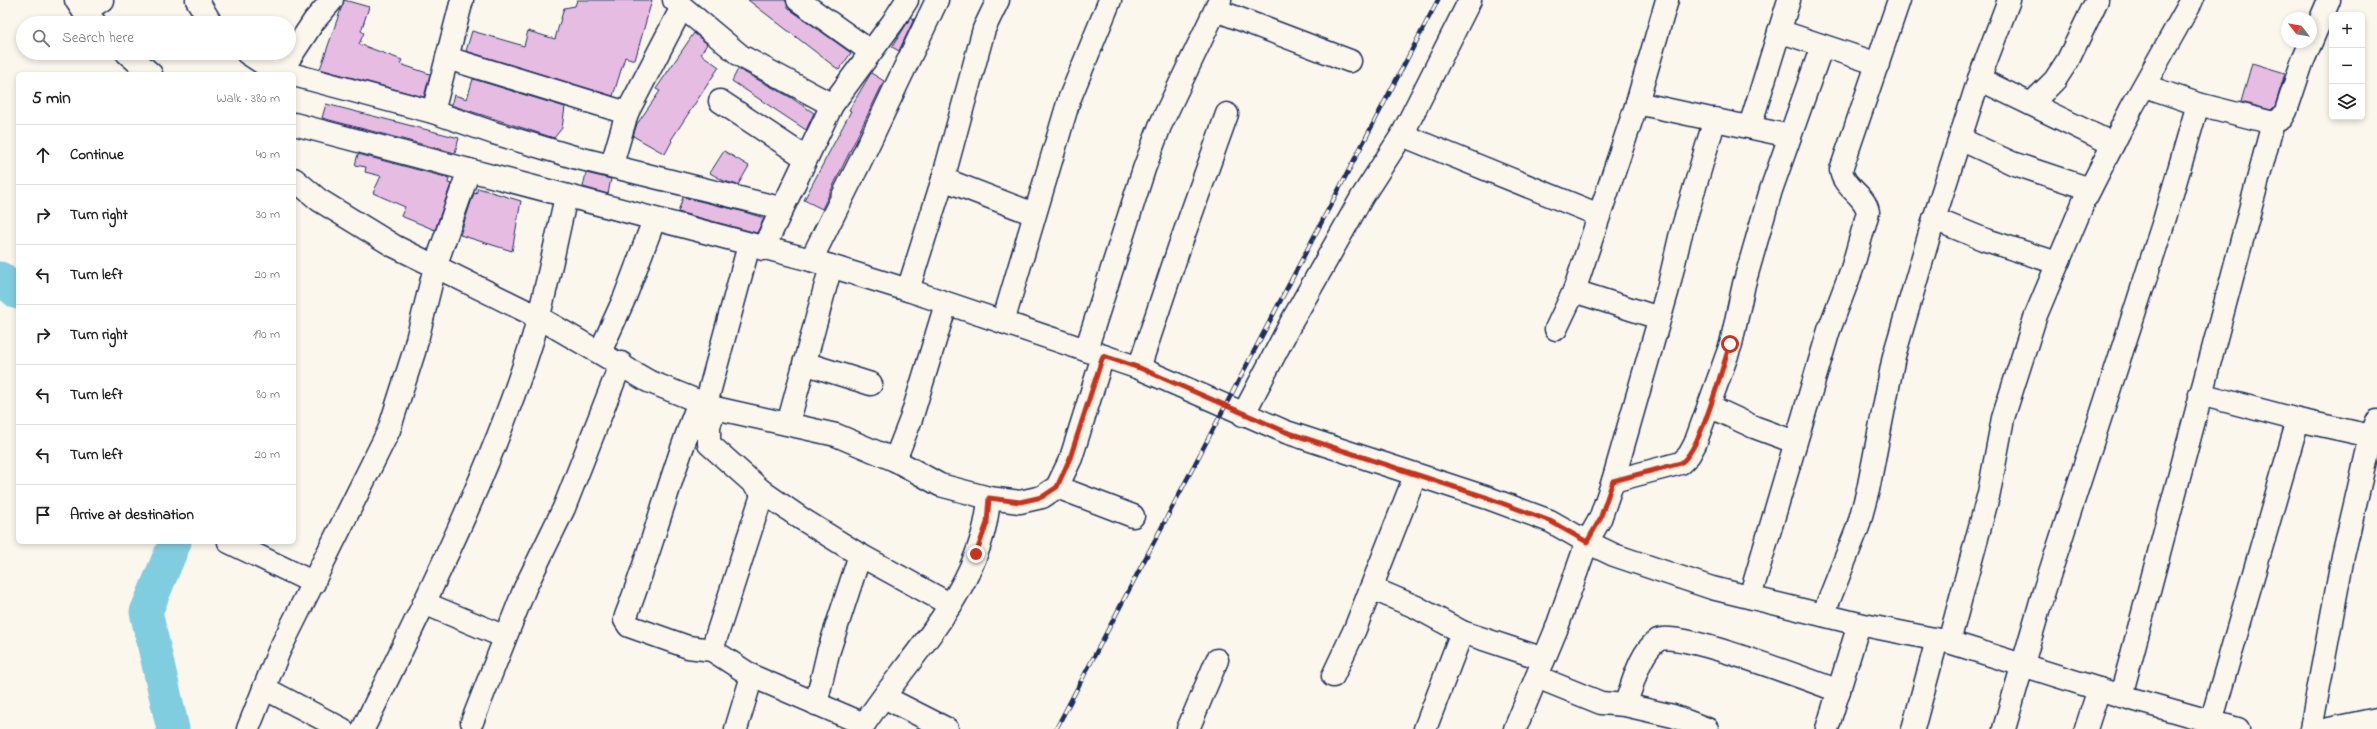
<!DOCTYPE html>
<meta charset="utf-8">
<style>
body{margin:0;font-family:"Indie Flower",sans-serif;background:#f2f2f2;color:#222}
.controls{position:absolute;right:12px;top:12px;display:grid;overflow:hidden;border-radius:6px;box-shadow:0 2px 6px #0003}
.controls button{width:36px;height:36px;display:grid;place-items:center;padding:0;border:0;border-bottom:1px solid #e0e0e0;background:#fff;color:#222;font:20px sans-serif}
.compass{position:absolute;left:2281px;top:12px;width:36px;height:36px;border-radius:50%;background:#fff;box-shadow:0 2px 6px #0003;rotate:301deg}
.stop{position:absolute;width:12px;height:12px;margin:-9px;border:3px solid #c8321e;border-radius:50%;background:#fff}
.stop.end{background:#c8321e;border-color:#fff;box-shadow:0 1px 4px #0008}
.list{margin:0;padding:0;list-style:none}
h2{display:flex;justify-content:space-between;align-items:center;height:52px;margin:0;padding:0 16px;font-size:17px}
h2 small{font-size:13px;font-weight:400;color:#767676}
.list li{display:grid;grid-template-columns:26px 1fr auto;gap:12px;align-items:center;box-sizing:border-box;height:60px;padding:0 16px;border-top:1px solid #e0e0e0}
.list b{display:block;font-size:15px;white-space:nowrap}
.list em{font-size:13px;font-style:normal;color:#767676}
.icon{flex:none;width:22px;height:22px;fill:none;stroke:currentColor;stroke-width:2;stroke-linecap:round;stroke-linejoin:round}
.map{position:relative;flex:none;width:2377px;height:729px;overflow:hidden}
.search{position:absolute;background:#fff;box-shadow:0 2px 6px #0003;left:16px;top:16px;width:280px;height:44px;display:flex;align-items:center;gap:10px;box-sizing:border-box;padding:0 14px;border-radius:22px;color:#767676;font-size:15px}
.panel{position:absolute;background:#fff;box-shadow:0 2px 6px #0003;left:16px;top:72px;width:280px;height:472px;border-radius:6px}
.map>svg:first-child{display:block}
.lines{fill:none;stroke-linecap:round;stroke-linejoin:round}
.river{stroke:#80cddf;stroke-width:33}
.building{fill:#e6bce3;stroke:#1b2f5e}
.minor-casing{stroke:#1b2f5e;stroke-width:25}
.minor{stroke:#fbf7ec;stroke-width:22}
.rail-casing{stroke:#1b2f5e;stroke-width:4.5}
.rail{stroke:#fbf7ec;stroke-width:3;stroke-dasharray:9;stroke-linecap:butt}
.route{stroke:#c8321e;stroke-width:5}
</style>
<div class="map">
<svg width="2377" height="729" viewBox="0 0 2377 729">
<rect width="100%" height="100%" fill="#fbf7ec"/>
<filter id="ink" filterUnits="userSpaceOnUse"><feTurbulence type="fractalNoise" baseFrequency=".025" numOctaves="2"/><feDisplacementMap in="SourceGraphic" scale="8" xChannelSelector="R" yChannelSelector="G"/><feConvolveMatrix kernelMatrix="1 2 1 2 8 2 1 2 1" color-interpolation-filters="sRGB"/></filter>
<g filter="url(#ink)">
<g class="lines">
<!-- river -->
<g class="river">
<path d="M0,278L18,293"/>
<path d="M173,729L146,612L175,542"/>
</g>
</g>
<!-- building -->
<g class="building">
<path d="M344,0L369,7L361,31L364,33L359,44L402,60L400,64L430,74L424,97L320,69Z"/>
<path d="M577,0H652L635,60L625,57L613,96L466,51L472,31L524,46L528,31L555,39L564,8L575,6Z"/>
<path d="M748,0H785L791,10L851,53L839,70Z"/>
<path d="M911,17L914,19L899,51L892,47Z"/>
<path d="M694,33L707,44L701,54L719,67L671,140L672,141L665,154L633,136L637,124L660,91L656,89Z"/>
<path d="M2252,63L2285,73L2275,106L2271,110L2241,102Z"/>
<path d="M738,69L790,97L814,113L806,130L732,81Z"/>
<path d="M871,73L884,81L822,209L804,200L851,111L849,110Z"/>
<path d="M473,79L565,107L562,128L554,138L451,105L454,95L467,99Z"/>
<path d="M326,104L459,138L455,153L322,118Z"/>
<path d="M724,151L749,166L738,185L724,181L710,173Z"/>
<path d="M358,154L449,178L448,183L451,184L435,230L401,216L405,207L373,193L381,176L365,172L366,167L355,165Z"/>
<path d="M586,173L611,179L608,194L583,187Z"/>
<path d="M478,188L521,201L512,251L460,235L474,193L476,194Z"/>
<path d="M683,197L741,211L764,218L757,233L678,212Z"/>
</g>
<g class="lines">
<defs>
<g id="minor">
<path d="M76,0L84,12L95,23"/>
<path d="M197,0L211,23"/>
<path d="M674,0L741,56L832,105"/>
<path d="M798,0L870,51"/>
<path d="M1216,10L1350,61"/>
<path d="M84,12L102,0"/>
<path d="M1779,31L1878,64"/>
<path d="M127,53L151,74"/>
<path d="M247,53L264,64L290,74"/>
<path d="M447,58L627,113"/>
<path d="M281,71L314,21L332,0"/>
<path d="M294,75L433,112L494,133L574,157L780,208"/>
<path d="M1979,79L2113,144"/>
<path d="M2145,86L2198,104L2273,123"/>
<path d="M720,101L806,158"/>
<path d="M1637,103L1790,136"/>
<path d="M2031,104L2055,80L2068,60L2097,0"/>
<path d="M433,112L462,0"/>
<path d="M294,124L811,260L908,290L1139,368L1286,432L1488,498L1550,521L1587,542L1614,555L1712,588L1859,624L1949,642L2121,696L2238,729"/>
<path d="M1750,126L1789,0"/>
<path d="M1402,135L1599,215"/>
<path d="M1960,139L2012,163L2090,189"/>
<path d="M612,164L627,113L682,7"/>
<path d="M294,179L319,200L394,246L538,317L648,381L715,408L836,435L895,460L940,485L989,498L1020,502L1042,497L1057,487L1071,458L1103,356"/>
<path d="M943,179L1034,214"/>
<path d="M1934,219L1983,239L2057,263"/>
<path d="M763,249L832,105L893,22L907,0"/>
<path d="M811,260L858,166L937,0"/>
<path d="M908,290L943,179L984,29L998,0"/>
<path d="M1574,291L1659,318"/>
<path d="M1003,322L1069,100L1110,0"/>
<path d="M1556,329L1574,291L1637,103L1667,0"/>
<path d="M1086,350L1144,169L1160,126L1220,0"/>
<path d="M600,352L625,297L654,220"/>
<path d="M804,363L871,384"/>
<path d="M1139,368L1179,248L1227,114"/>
<path d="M2200,394L2298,420L2371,436"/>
<path d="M699,402C671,472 653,546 626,616L625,620L629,626L688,647L712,650L752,676L864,724"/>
<path d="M706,404L749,245"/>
<path d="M1709,406L1754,427L1795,442"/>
<path d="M715,408L709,426V444L763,492L802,519L860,555L951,605"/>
<path d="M1243,415L1292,321L1362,197L1402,135L1470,0"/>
<path d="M788,424L831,266"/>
<path d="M895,460L911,419L946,304"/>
<path d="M1613,481L1681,463L1689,455L1695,444L1731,344L1744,284L1771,190L1822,46"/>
<path d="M1057,487L1133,516"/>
<path d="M229,542L314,583"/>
<path d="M1371,588L1416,607L1462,632L1544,659"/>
<path d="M1750,597L1829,330L1852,269L1868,212C1865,194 1843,188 1841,170L1899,0"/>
<path d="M424,603L505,637"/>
<path d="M1823,615L1858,527L1868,490L1894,356L1934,219L1979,79L2009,0"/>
<path d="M1949,642L1989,493L2003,418L2036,315L2084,201L2132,107L2192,0"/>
<path d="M712,650L763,492"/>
<path d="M1333,676L1355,629L1415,476"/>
<path d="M1537,677L1601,703L1625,705L1673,716L1707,729"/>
<path d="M264,688L342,729"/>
<path d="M2121,696L2273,123L2282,118L2286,111L2302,63L2329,0"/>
<path d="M884,697L947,729"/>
<path d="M816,704L828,653L860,555"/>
<path d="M1625,705C1633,685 1639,653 1658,640C1676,629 1814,682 1839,691"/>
<path d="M472,722L525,588L564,508L621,363"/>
<path d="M2211,722L2298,420"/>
<path d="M248,729L279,651L389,430L414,352L435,267L469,170"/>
<path d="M363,729C424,604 490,474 532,341C546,294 555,244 566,197"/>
<path d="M736,729L752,676"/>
<path d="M861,729C908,656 983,589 989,498"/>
<path d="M1188,729L1217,660"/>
<path d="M1425,729L1462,632"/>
<path d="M1515,729L1556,630L1587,542L1600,519L1613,481L1668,289L1680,237L1715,119"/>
<path d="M1827,729L1859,624"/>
<path d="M1913,729L1937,640"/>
<path d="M2004,729L2044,591L2164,221L2198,104"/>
<path d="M2086,729L2099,689"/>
<path d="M2311,729L2343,556L2371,436L2377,421"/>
<path d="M2329,729L2377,719"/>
</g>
</defs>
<!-- minor casing -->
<use href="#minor" class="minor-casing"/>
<!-- minor -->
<use href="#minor" class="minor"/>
<defs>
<path id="rail" d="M1056,729L1438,0"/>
</defs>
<!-- rail casing -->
<use href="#rail" class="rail-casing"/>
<!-- rail -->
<use href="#rail" class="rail"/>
</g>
</g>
<g class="lines" filter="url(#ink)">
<!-- route -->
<path class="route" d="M976,554L987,523L989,498L1020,502L1042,497L1057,487L1070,458L1103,356L1140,368L1286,432L1488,498L1550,521L1587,542L1600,519L1613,481L1681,463C1702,447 1721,371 1730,344"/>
</g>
</svg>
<div class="controls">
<button>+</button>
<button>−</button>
<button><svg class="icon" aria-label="layers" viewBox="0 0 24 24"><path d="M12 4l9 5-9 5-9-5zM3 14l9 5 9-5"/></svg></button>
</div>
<svg class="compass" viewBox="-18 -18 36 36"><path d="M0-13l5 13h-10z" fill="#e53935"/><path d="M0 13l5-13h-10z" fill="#767676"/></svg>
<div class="stop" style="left:1730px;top:344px"></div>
<div class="stop end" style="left:976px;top:554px"></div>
<div class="search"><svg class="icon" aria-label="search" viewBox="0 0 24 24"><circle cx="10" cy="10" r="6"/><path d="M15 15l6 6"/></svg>Search here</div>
<section class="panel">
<h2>5 min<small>Walk · 380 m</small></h2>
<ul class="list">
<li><svg class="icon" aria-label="ahead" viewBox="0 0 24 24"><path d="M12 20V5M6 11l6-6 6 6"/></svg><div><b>Continue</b></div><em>40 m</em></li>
<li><svg class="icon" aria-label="right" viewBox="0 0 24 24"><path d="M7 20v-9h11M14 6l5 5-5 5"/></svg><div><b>Turn right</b></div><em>30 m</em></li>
<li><svg class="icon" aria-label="left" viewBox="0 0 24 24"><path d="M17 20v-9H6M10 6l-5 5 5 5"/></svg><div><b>Turn left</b></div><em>20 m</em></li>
<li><svg class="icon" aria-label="right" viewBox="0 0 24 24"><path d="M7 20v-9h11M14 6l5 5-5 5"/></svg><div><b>Turn right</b></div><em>190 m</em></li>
<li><svg class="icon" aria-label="left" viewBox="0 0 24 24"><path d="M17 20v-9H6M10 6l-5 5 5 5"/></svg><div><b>Turn left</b></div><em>80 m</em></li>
<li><svg class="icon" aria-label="left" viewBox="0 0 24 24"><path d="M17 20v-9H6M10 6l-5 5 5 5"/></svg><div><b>Turn left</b></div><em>20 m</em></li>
<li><svg class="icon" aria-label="arrive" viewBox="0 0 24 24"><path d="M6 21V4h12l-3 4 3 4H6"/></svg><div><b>Arrive at destination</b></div></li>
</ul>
</section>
</div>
